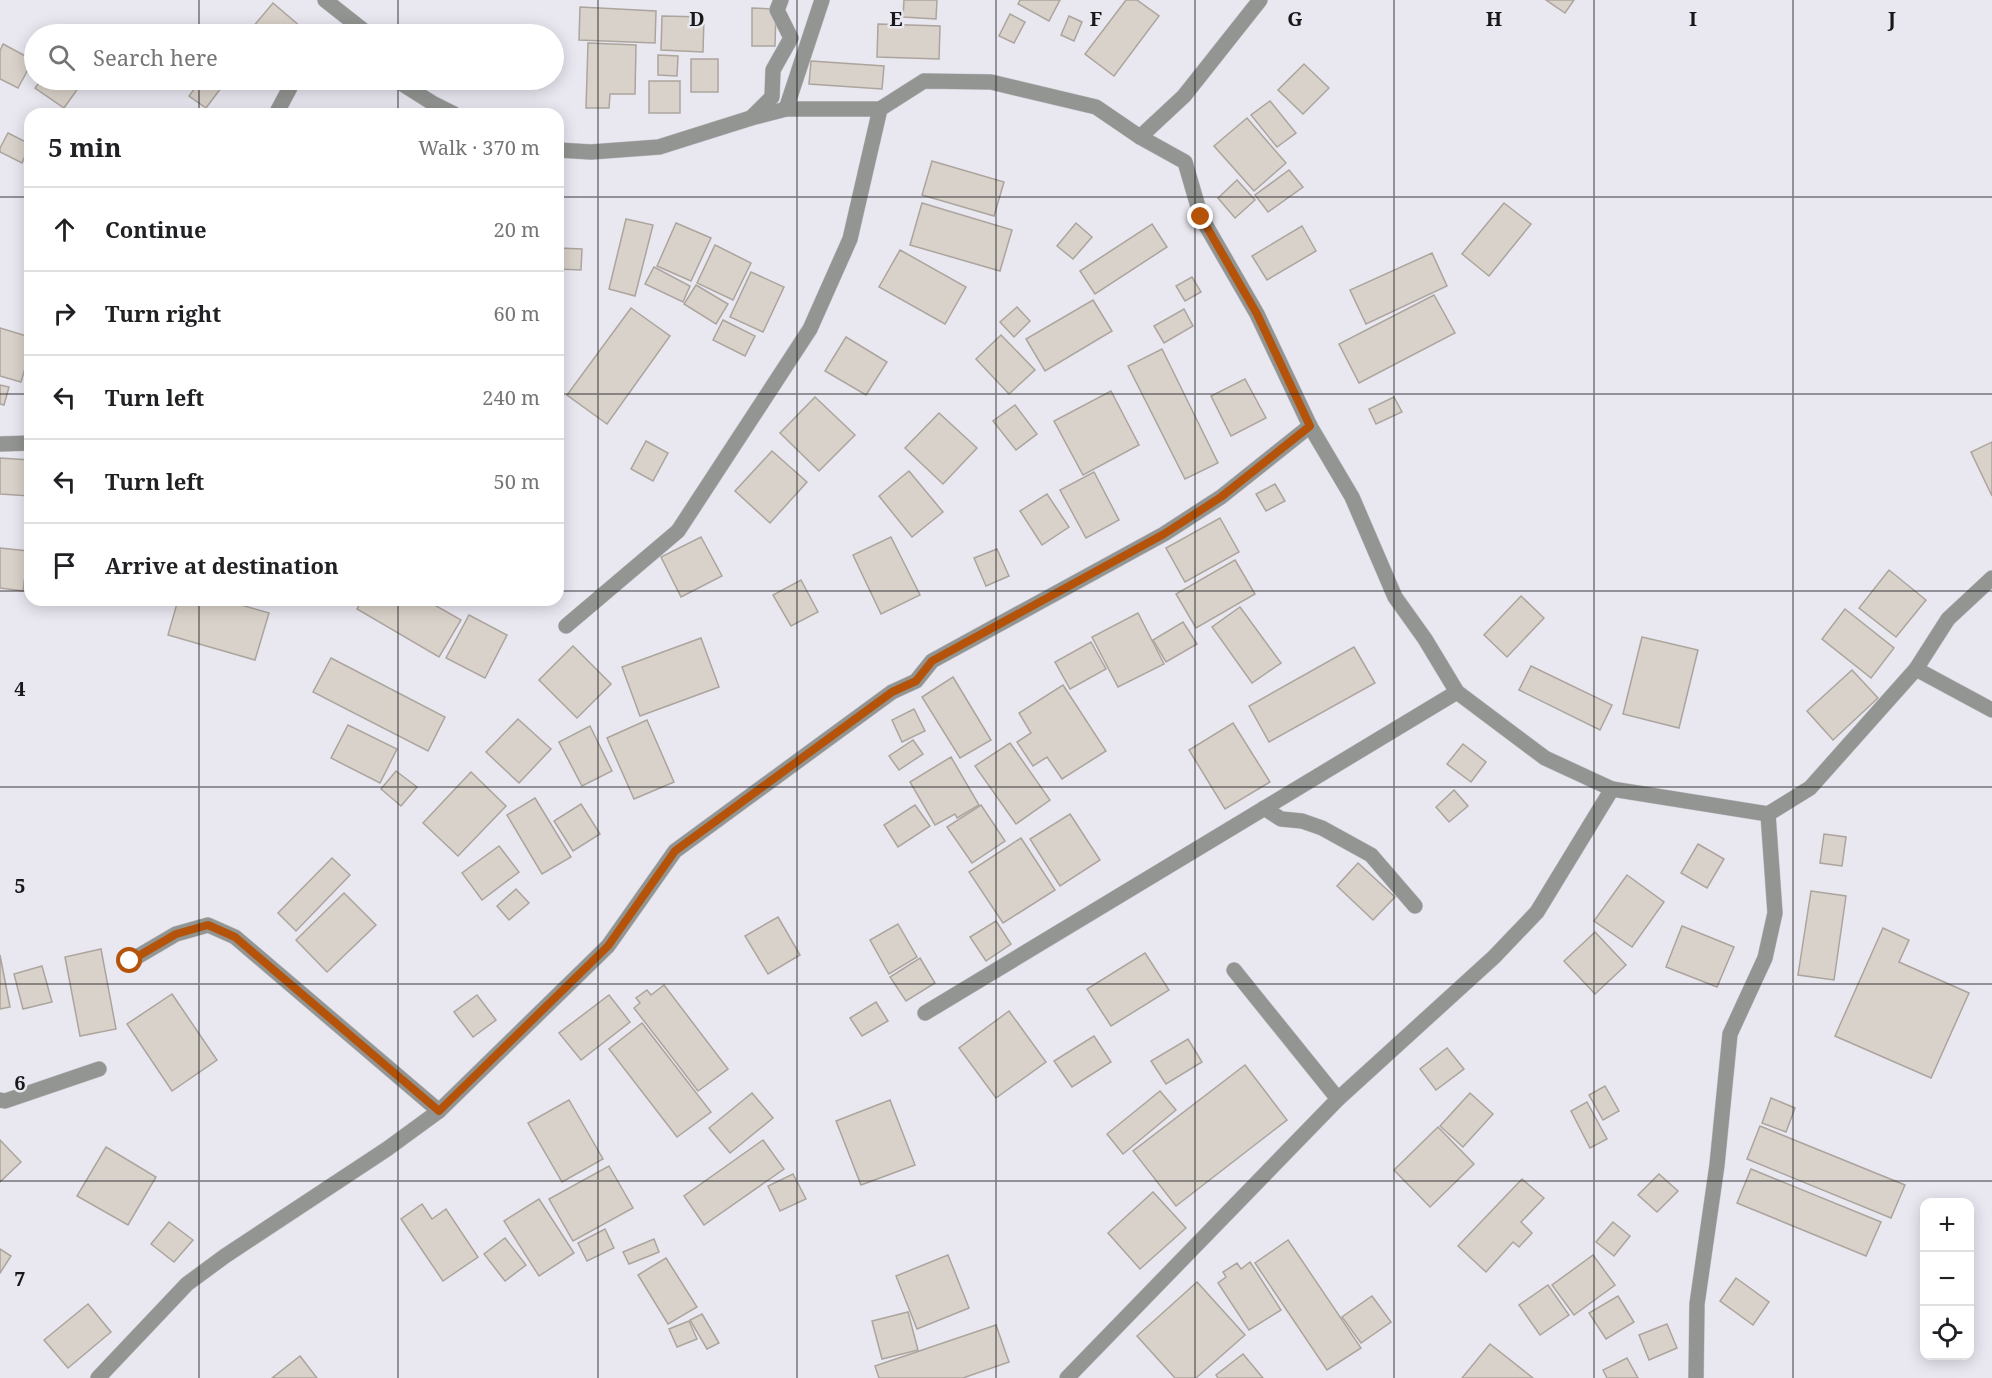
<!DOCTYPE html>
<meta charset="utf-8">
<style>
body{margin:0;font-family:"Noto Serif",serif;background:#f6f6f6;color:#202124}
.controls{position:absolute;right:18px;bottom:18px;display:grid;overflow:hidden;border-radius:12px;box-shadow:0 3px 15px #0003}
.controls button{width:54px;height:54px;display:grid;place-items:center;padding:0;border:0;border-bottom:2px solid #e0e0e0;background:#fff;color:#202124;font:30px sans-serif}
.stop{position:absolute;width:18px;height:18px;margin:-14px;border:4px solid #b45309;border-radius:50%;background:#fff}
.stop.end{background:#b45309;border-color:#fff;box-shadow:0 2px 6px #0008}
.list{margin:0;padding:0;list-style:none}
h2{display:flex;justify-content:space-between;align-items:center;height:78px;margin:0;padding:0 24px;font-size:26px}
h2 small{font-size:20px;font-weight:400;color:#757577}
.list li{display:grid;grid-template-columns:39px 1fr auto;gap:18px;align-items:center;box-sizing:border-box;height:84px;padding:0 24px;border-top:2px solid #e0e0e0}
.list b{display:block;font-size:22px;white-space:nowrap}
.list em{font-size:20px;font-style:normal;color:#757577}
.icon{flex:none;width:33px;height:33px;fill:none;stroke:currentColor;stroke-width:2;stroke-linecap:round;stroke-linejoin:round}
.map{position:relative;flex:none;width:1992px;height:1378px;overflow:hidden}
.search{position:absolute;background:#fff;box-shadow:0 3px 15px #0003;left:24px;top:24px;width:540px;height:66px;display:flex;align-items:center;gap:15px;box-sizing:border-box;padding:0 21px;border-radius:33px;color:#757577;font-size:22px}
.panel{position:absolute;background:#fff;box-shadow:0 3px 15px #0003;left:24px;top:108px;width:540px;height:498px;border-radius:18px}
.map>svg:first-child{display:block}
.building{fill:#d9d2ca;stroke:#aca59e;stroke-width:1.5}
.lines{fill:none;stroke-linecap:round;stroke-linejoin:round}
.minor-casing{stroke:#c3c2c9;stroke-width:16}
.minor{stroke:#929592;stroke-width:15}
.route{stroke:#b45309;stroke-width:8}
.grid{fill:none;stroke:#18171a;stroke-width:1.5;stroke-opacity:0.55}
.grid-label{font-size:20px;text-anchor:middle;font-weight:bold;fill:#18171a;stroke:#e9e7f0;stroke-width:5;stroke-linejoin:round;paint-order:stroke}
</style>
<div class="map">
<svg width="1992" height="1378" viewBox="0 0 1992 1378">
<rect width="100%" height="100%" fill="#e9e7f0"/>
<!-- building -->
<g class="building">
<path d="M904,0H937L936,19L903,17Z"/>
<path d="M1020,0H1060L1049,21L1018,4Z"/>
<path d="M1126,0H1137L1159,16L1114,76L1085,54Z"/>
<path d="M1546,0H1574L1565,13Z"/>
<path d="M273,3L301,27L294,34H247Z"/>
<path d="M580,7L656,11L655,43L579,40Z"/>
<path d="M752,8L776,9L775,46H752Z"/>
<path d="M1010,14L1025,22L1014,43L999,36Z"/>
<path d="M662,16L704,17L703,52L661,50Z"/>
<path d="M1069,16L1082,22L1074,41L1061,35Z"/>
<path d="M878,24L940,26L939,59L877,57Z"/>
<path d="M588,43L636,45L635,94H610L609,108H586Z"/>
<path d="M3,44L33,60L18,88L0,79V51Z"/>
<path d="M658,55L678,56L677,76L658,75Z"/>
<rect x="691" y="59" width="27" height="33"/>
<path d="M811,61L884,66L882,89L809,84Z"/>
<path d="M1304,64L1329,88L1303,114L1278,90Z"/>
<path d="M41,80H84L64,108L35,88Z"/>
<path d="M201,80H227L206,108L189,96Z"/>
<rect x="649" y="81" width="31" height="32"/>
<path d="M1270,101L1296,133L1277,147L1251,115Z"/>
<path d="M1247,118L1286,163L1254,191L1214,146Z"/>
<path d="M8,133L30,144L22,163L0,152V148Z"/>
<path d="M932,161L1004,182L994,216L922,195Z"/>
<path d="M1289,170L1303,187L1268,212L1255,195Z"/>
<path d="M1237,180L1255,200L1235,218L1218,198Z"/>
<path d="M922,203L1012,230L1000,271L910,245Z"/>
<path d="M1504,203L1531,224L1489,276L1462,254Z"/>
<path d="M626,219L653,225L635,296L609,289Z"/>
<path d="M676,223L711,238L691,281L657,266Z"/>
<path d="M1076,223L1092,237L1073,259L1057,246Z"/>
<path d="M1152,224L1167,247L1095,294L1080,271Z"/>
<path d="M1302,226L1316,251L1267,280L1252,256Z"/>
<path d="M715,245L751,263L733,300L697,283Z"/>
<path d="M558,248L582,249L581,270L558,269Z"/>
<path d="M900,250L966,287L945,324L879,287Z"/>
<path d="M1432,253L1447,286L1366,324L1350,290Z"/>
<path d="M654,267L690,286L683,302L645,284Z"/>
<path d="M751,272L784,287L763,332L730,317Z"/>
<path d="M1192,277L1201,292L1185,301L1176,286Z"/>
<path d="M696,285L728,304L716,324L684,304Z"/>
<path d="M1434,295L1455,333L1359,383L1339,344Z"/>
<path d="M1093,300L1112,331L1045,371L1026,339Z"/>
<path d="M1017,307L1030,321L1014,337L1000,322Z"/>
<path d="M631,308L670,336L607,424L567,395Z"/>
<path d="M1184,309L1193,326L1164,343L1154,326Z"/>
<path d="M723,320L755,336L745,356L713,340Z"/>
<path d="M0,328L30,337V351L21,382L0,376Z"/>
<path d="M1001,335L1035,370L1009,394L976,359Z"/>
<path d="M846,337L887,362L866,395L825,371Z"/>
<path d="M1162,349L1218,463L1185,479L1128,366Z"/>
<path d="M1245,379L1266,418L1231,436L1211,396Z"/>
<path d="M0,385L9,387L4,405L0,404Z"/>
<path d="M1111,391L1139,445L1083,475L1054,421Z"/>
<path d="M815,397L855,435L819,471L780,433Z"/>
<path d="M1394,397L1402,412L1376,424L1369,409Z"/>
<path d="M1015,405L1037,434L1016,450L993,421Z"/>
<path d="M939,413L977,448L943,484L905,448Z"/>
<path d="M646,441L668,453L653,481L631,469Z"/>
<path d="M1992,442V496L1971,452Z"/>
<path d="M772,451L807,482L770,523L735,491Z"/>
<path d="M0,458L30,460V496L0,494Z"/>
<path d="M909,471L943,512L912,537L879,496Z"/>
<path d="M1094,472L1119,520L1086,538L1060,490Z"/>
<path d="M1275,484L1285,501L1266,511L1256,494Z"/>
<path d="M1047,494L1069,527L1042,545L1020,511Z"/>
<path d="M1220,518L1239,552L1185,582L1166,548Z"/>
<path d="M701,537L722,576L681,597L661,557Z"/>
<path d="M891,537L920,595L881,614L853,555Z"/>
<path d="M0,548L28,551L23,591L0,588Z"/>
<path d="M997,549L1009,576L986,586L974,558Z"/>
<path d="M1235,560L1255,594L1196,628L1176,594Z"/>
<path d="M1889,570L1926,600L1896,637L1859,608Z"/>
<path d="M801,580L818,612L791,626L773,595Z"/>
<path d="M1521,596L1544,618L1507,657L1484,635Z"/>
<path d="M178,600H223L269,613L255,660L168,635Z"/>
<path d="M362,600H378L381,602L383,600H426L461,620L439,657L357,609Z"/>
<path d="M1240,607L1281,663L1252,683L1212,627Z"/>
<path d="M1845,609L1894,648L1871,678L1822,639Z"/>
<path d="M1138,613L1164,664L1118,687L1092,637Z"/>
<path d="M469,615L507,635L485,678L446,658Z"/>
<path d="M1183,622L1197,644L1166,662L1153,640Z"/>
<path d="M1642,637L1698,650L1679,728L1623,714Z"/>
<path d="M701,638L719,687L640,716L622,667Z"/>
<path d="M1091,642L1106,669L1070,689L1055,662Z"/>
<path d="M573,646L611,684L577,718L539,680Z"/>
<path d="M1354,647L1375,683L1269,742L1249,706Z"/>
<path d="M331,658L445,717L428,751L313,692Z"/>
<path d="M1531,666L1612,705L1600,730L1519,690Z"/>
<path d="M1852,670L1878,698L1833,740L1807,711Z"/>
<path d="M953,677L991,740L960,758L922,697Z"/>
<path d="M1063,685L1106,751L1062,779L1047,757L1033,766L1017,742L1031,733L1019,713Z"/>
<path d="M914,709L925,731L902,742L892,720Z"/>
<path d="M518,719L551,749L519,783L486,752Z"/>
<path d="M647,720L674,782L634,799L607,738Z"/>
<path d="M1233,723L1270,782L1225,809L1189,750Z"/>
<path d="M348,725L397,749L380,783L331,758Z"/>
<path d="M590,726L612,771L582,786L559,742Z"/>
<path d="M913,740L923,754L899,770L889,756Z"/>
<path d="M1010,743L1050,800L1016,824L975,766Z"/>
<path d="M1463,744L1486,762L1471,782L1447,764Z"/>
<path d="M951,757L979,805L957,818L955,814L935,825L910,782Z"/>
<path d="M396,771L417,787L401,806L381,789Z"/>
<path d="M471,772L506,806L458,856L423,823Z"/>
<path d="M1454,790L1468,806L1449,822L1436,807Z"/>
<path d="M535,798L571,857L542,874L507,815Z"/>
<path d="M581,804L600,834L573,851L554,821Z"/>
<path d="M915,805L930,826L898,847L884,825Z"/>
<path d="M981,805L1005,841L972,863L947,827Z"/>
<path d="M1070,814L1100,860L1060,886L1030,839Z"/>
<path d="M1824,834L1846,837L1842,866L1820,863Z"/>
<path d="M1021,838L1055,890L1003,923L969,872Z"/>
<path d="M1698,844L1724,859L1707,888L1681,873Z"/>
<path d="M499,846L519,872L482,900L462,873Z"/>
<path d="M332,858L350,875L296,931L278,913Z"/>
<path d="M1358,863L1395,897L1373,920L1337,886Z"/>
<path d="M1627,875L1664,902L1632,947L1594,921Z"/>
<path d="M516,889L529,903L509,920L497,906Z"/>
<path d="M1811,891L1846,896L1834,980L1798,975Z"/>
<path d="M344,893L376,925L327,972L296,940Z"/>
<path d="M778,917L800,955L768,974L745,936Z"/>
<path d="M996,921L1011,944L986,961L970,937Z"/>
<path d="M898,924L917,957L889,974L870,940Z"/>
<path d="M1682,926L1734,947L1717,987L1666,967Z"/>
<path d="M1883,928L1909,940L1899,962L1969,993L1931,1078L1835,1036Z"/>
<path d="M1595,932L1626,965L1595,994L1564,961Z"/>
<path d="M101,949L116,1029L80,1036L65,957Z"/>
<path d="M1145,953L1169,990L1111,1026L1087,989Z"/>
<path d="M0,955L10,1007L0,1009Z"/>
<path d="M920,958L935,983L906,1001L890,977Z"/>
<path d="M42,966L52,1002L23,1009L14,974Z"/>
<path d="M664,985L728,1069L698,1091L634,1008L640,1003L636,998L647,990L651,995Z"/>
<path d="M172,994L217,1060L172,1091L127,1024Z"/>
<path d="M477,995L496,1020L473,1037L454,1012Z"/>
<path d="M609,995L630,1022L581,1060L559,1033Z"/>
<path d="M876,1002L888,1021L862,1036L850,1018Z"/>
<path d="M1009,1011L1046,1062L996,1098L959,1048Z"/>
<path d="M642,1023L711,1112L677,1137L609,1049Z"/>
<path d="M1094,1036L1111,1062L1072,1087L1054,1061Z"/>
<path d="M1188,1039L1202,1062L1166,1084L1151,1061Z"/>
<path d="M1447,1048L1464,1069L1436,1090L1420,1069Z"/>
<path d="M1245,1065L1287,1120L1176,1206L1133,1151Z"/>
<path d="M1605,1086L1619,1111L1603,1120L1589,1095Z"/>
<path d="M1160,1091L1176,1110L1123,1154L1107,1134Z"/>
<path d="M752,1093L773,1118L730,1153L709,1128Z"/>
<path d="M1470,1093L1493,1114L1463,1147L1440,1126Z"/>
<path d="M1771,1098L1795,1108L1786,1132L1762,1123Z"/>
<path d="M569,1100L603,1159L562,1182L528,1123Z"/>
<path d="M890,1100L915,1165L861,1185L836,1121Z"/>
<path d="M1587,1102L1607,1139L1590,1148L1571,1111Z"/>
<path d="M1760,1126L1905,1185L1891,1218L1747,1159Z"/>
<path d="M1438,1127L1474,1164L1430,1207L1394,1170Z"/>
<path d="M0,1140L21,1162L0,1182Z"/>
<path d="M763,1140L784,1169L704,1225L684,1196Z"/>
<path d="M106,1147L156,1177L128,1225L77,1196Z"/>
<path d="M609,1166L633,1208L573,1241L549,1199Z"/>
<path d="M1751,1169L1881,1222L1866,1256L1737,1203Z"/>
<path d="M793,1174L806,1199L780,1211L768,1186Z"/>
<path d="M1659,1174L1678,1191L1657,1212L1638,1195Z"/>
<path d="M1522,1179L1544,1198L1521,1222L1532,1233L1519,1247L1513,1242L1486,1272L1458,1246Z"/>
<path d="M1153,1192L1186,1228L1140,1269L1108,1233Z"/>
<path d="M539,1199L574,1253L539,1276L504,1221Z"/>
<path d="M422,1204L432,1219L446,1209L478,1257L443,1281L401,1219Z"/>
<path d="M169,1222L193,1240L174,1262L151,1244Z"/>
<path d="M1613,1222L1630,1236L1614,1256L1596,1242Z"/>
<path d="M605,1229L614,1248L587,1261L578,1243Z"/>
<path d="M505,1238L526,1265L505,1281L484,1254Z"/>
<path d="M654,1239L659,1252L629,1264L623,1252Z"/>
<path d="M1288,1240L1361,1348L1327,1370L1255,1263Z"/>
<path d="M0,1249L11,1256L0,1273Z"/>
<path d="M948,1255L969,1308L917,1329L896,1276Z"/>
<path d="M1593,1255L1615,1285L1574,1315L1552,1285Z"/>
<path d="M666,1258L697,1307L668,1324L638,1275Z"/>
<path d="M1250,1262L1281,1310L1249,1330L1218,1283L1226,1277L1223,1272L1237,1263L1241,1269Z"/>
<path d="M1736,1278L1769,1302L1753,1325L1720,1301Z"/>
<path d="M1197,1282L1245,1335L1196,1378H1175L1137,1336Z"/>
<path d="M1548,1285L1569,1315L1540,1335L1519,1305Z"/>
<path d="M1372,1296L1391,1322L1361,1343L1342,1317Z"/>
<path d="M1618,1296L1634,1322L1606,1339L1589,1313Z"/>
<path d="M88,1304L111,1332L68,1368L44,1340Z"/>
<path d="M908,1312L918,1350L882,1359L872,1321Z"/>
<path d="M702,1314L719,1343L707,1349L690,1320Z"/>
<path d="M689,1321L697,1339L677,1347L669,1329Z"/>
<path d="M1667,1324L1677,1348L1649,1360L1639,1335Z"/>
<path d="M996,1325L1009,1362L963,1378H879L875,1366Z"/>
<path d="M1490,1344L1533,1378H1462Z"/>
<path d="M1243,1354L1263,1378H1218L1216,1375Z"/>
<path d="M300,1356L317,1378H272Z"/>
<path d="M1627,1358L1638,1378H1607L1603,1370Z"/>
</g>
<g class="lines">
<defs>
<g id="minor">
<path d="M325,0L368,34"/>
<path d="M396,80L434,104L454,114"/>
<path d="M786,109L822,0"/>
<path d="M276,114L294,80"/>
<path d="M751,118L772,97L773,70L791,38L777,10L781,0"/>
<path d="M1140,137L1184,96L1260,0"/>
<path d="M558,150L591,152L659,147L751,118L786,109H880L924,81L991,82L1096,107L1140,137L1185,162L1201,217L1257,314L1310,426L1352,497L1395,597L1425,639L1457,692L1545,758L1612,789L1768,814L1810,788L1916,669L1948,619L1992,578"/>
<path d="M0,444L30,443"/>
<path d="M566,626L678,531L810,329L850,239L880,109"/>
<path d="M1916,669L1992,710"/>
<path d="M1264,808L1281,819L1302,821L1322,828L1371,855L1415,906"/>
<path d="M130,961L176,934L208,925L235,937L439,1111"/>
<path d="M1234,970L1338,1099"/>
<path d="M925,1013L1457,692"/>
<path d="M0,1100L5,1101L99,1069"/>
<path d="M98,1378L187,1284L225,1256L387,1149L439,1111L608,946L675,851L892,692L916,681L932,661L1164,534L1221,497L1310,426"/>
<path d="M1067,1378L1338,1099L1494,957L1537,912L1612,789"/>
<path d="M1696,1378L1697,1304L1717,1165L1730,1034L1765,958L1775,913L1768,814"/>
</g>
</defs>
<!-- minor casing -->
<use href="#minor" class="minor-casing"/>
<!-- minor -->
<use href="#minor" class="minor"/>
</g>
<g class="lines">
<!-- route -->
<path class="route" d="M130,961L176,934L208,925L235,937L439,1111L608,946L675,851L892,692L916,681L932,661L1164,534L1221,497L1310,426L1257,314L1201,217"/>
</g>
<!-- grid -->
<path class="grid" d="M199,0V34M398,0V34M598,0V1378M797,0V1378M996,0V1378M1195,0V1378M1394,0V1378M1594,0V1378M1793,0V1378M199,80V114M398,80V114M0,197H30M558,197H1992M0,394H30M558,394H1992M0,591H30M558,591H1992M199,600V1378M398,600V1378M0,787H1992M0,984H1992M0,1181H1992"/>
<g class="grid-label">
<text x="697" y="26">D</text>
<text x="896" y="26">E</text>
<text x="1096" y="26">F</text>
<text x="1295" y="26">G</text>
<text x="1494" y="26">H</text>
<text x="1693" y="26">I</text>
<text x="1892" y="26">J</text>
<text x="20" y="696">4</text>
<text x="20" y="893">5</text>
<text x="20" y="1090">6</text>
<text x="20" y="1286">7</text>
</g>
</svg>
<div class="controls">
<button>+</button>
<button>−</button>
<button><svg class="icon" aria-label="locate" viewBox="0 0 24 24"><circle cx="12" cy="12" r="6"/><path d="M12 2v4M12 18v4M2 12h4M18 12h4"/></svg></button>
</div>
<div class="stop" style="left:130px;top:961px"></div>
<div class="stop end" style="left:1201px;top:217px"></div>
<div class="search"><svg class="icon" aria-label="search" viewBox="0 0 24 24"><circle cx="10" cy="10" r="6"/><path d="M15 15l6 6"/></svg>Search here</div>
<section class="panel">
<h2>5 min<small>Walk · 370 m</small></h2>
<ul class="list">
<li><svg class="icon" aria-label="ahead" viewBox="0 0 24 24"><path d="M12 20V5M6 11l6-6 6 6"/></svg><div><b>Continue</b></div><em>20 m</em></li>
<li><svg class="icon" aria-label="right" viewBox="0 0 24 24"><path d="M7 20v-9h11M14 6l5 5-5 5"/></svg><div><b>Turn right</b></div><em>60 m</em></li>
<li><svg class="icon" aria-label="left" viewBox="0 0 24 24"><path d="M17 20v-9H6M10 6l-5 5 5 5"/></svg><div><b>Turn left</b></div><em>240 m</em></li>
<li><svg class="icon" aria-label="left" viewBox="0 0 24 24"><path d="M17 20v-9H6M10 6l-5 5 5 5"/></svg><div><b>Turn left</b></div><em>50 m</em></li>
<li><svg class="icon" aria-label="arrive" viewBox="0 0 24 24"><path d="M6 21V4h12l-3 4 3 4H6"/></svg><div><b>Arrive at destination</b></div></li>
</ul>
</section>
</div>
